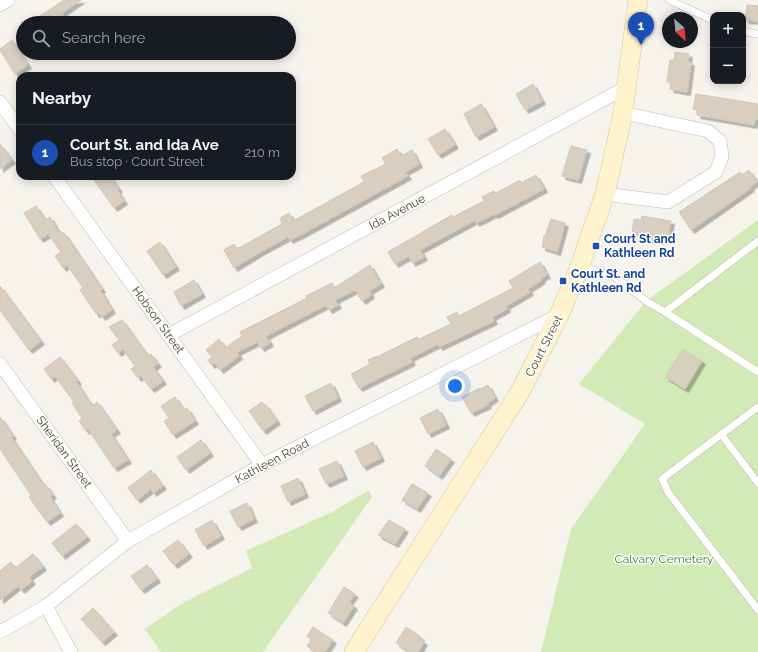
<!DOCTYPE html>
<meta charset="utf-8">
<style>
body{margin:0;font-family:Raleway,sans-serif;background:#242831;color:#f1f3f6}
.controls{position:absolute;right:12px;top:12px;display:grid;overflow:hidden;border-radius:8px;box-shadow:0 2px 10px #0003}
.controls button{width:36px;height:36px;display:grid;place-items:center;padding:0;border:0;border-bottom:1px solid #363941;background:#171b24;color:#f1f3f6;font:20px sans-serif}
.compass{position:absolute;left:662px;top:12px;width:36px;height:36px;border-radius:50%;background:#171b24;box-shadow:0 2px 10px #0003;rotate:153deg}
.you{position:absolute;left:455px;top:386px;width:14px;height:14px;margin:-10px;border:3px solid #fff;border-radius:50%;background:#1a73e8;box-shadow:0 0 0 6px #1a73e833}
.badge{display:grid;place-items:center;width:26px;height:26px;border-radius:50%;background:#fc3f1d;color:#fff;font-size:13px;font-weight:700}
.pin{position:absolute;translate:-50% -33px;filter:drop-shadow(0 1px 2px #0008)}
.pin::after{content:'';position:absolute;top:21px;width:14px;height:12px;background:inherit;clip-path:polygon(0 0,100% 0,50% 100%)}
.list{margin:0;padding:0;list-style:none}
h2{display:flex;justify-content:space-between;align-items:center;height:52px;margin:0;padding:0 16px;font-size:17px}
h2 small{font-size:13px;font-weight:400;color:#9ea1a6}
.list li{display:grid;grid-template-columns:26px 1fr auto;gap:12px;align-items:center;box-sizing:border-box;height:56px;padding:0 16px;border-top:1px solid #363941}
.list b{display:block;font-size:15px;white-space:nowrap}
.list p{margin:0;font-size:13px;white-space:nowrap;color:#9ea1a6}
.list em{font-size:13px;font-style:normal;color:#9ea1a6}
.icon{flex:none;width:22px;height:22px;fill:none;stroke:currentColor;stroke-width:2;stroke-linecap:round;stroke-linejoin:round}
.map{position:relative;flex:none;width:758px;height:652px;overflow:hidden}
.search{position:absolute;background:#171b24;box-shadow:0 2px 10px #0003;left:16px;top:16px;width:280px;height:44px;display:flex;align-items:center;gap:10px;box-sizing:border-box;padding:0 14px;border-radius:22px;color:#9ea1a6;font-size:15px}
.panel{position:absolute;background:#171b24;box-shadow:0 2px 10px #0003;left:16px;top:72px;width:280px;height:108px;border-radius:12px}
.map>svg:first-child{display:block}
.green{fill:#d2eab5}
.building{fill:#d8cfc1;stroke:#d3c7b4;filter:url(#shadow)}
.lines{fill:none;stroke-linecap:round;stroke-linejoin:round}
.lane-casing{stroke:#c2bbae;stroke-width:8}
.street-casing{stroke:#c2bbae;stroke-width:14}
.secondary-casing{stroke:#d6c79b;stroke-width:20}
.lane{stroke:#fff;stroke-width:7}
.street{stroke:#fff;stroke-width:13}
.secondary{stroke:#fff3cd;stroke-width:19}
.transit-dot{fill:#1a4fb4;stroke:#fff;stroke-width:1.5}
.labels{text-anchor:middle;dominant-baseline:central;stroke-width:3;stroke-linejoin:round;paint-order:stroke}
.street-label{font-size:12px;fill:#4b4439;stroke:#fff}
.transit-label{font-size:12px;font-weight:bold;fill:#164399;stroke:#fff;text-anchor:start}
.park-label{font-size:12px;fill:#4a7f2a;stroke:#fff}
</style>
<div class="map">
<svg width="758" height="652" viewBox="0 0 758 652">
<defs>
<filter id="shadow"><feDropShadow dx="3.5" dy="3.5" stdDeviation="0" flood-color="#0004"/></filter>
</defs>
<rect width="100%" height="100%" fill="#f6f3ec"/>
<!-- green -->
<g class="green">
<path d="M758,220V652H541L571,529L645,424L579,384L646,301Z"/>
<path d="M369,490L372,497L263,652H161L145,629L181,604L252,568L246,551L332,512Z"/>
</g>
<!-- building -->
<g class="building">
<path d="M64,0H81L62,13L65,19L59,23H30Z"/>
<path d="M747,5L758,6V21L745,20Z"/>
<path d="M12,40L28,65L15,74L0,50V49Z"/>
<path d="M675,52L689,54L688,62H691L687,92L670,89L671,82H667L670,60H674Z"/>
<path d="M533,84L542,101L525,110L516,94Z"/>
<path d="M696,94L758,104V119H755L754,125L697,115L698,110L693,109Z"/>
<path d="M481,104L494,127L476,137L464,114Z"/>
<path d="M445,129L455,145L438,155L428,139Z"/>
<path d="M0,144L12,160L0,169Z"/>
<path d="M571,146L587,150L578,180L562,176Z"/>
<path d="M397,149L401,156L412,150L419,164L405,172L408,176L304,233L290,240L288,237L260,252L234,268L224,250L234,244L237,249L282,224L280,218L289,213L293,221L364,182L361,176L386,164L382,158Z"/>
<path d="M749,170L757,182L750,186L751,188L691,230L679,212L740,172L742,175Z"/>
<path d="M536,175L544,189L495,215L494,214L476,223L475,220L420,250L424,257L412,263L409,256L395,264L388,252L452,215L453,217L484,201L482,197L494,191L496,193L520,180L521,183Z"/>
<path d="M91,176H110L119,189L117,190L124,201L114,208Z"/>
<path d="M36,206L45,220L50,217L58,231L64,233L102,289L100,290L112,310L102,317L99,313L96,314L80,290L83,288L67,265L63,268L55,256L61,252L48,234L40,239L24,213Z"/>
<path d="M642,216L671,221L668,238L662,237L661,241L638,237V233L632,232L634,219L641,220Z"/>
<path d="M551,219L565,223L557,252L542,247L544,236H545Z"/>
<path d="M160,242L176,267L163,275L147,251Z"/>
<path d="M540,262L547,275L541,278L542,280L528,289L530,292L506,306L507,309L492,317L494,321L439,347L438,344L410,358L412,362L359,388L351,374L370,364L368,360L377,356V357L417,337L419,339L451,324L447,317L457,312L459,316L513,288L509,281Z"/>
<path d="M370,265L381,284L369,291L371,295L362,301L355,290L335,300L338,305L329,310L326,305L266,336L270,343L261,348L257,342L237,352L239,356L220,370L215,363L211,365L208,360L212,358L206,350L219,339L225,348L242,336L240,332L307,298L306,296L332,283L334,288Z"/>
<path d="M194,280L202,294L181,306L174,292Z"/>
<path d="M0,286L41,341L29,350L0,310Z"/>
<path d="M122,320L145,352L148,356L151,354L158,364L153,367L163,381L151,389L141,376L138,378L131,369L135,366L123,349L118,353L112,345L119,340L109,327Z"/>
<path d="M683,349L702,361L685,389L665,377Z"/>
<path d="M60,357L78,381L76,382L92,406L97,402L117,430L111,434L128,460L114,468L88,429L86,431L79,421L82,418L72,403L74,402L55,376L51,379L44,369Z"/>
<path d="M331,383L338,398L313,411L305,396Z"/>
<path d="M488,385L495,398L487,403L488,405L471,413L462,397L480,388L481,389Z"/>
<path d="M175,397L184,410L187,408L195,421L173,435L164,421L169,418L161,406Z"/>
<path d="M262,402L264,405L265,404L277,421L263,431L249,411Z"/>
<path d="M438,409L446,425L428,434L420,418Z"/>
<path d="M0,417L13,436L11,437L44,486L46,485L53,495L50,497L60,513L47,522L29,497L31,495L0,449Z"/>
<path d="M201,440L210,453L186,470L177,457Z"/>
<path d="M373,442L381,458L363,467L355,451Z"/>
<path d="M436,449L451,459L439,476L425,466Z"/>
<path d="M337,461L344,476L326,484L319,469Z"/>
<path d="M151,470L163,486L153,493L151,489L137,500L128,488Z"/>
<path d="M298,478L305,494L288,502L281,486Z"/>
<path d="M412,484L428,493L417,509L402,500Z"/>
<path d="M247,503L254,519L238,527L230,511Z"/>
<path d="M212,520L221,536L204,546L195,530Z"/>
<path d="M389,520L405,529L395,544L378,535Z"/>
<path d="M76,524L87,537L62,556L52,543Z"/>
<path d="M178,540L189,554L174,565L163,551Z"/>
<path d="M33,554L43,567L29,577L32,581L21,590L18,586L0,600V571L11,562L15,568Z"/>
<path d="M147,565L157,579L141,590L131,576Z"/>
<path d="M344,587L355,594L349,602L354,606L343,623L328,613Z"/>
<path d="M93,608L114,632L102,642L81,619Z"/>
<path d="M313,627L333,640L325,652H316L307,646L312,639L307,636Z"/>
<path d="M406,627L421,637L420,639L424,642L418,652H409L396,643Z"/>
</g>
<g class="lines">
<defs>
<g id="lane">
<path d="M669,0L713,20"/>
<path d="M743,31L756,34"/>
<path d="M580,266L615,277L646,301L665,312L758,372"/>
<path d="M665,312L758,241"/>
<path d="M758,407L662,479L668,492L758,610"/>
<path d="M721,434L758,483"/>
</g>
<g id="street">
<path d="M0,5L8,0"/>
<path d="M0,102L20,130"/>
<path d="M54,176L262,465"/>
<path d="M605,194L668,202L716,172L722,156L720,141L708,131L623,113"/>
<path d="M169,335L625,88"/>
<path d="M0,364L128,541"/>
<path d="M46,606L71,652"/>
<path d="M0,632L46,606L128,541L262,465L559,315"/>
</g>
<path id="secondary" d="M354,652L520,392L559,315L580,266L605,194L623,113L638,0"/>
</defs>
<!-- lane casing -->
<use href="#lane" class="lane-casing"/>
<!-- street casing -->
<use href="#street" class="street-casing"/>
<!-- secondary casing -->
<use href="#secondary" class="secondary-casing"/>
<!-- lane -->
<use href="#lane" class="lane"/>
<!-- street -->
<use href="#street" class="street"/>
<!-- secondary -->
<use href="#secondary" class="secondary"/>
</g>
<!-- markers -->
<g class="transit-dot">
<rect x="592" y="242" width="8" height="8" rx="2"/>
<rect x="559" y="277" width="8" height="8" rx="2"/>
</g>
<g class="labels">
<!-- street labels -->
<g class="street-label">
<text transform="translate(397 212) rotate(-28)">Ida Avenue</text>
<text transform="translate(158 320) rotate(54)">Hobson Street</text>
<text transform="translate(544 346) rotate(-63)">Court Street</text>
<text transform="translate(64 452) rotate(54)">Sheridan Street</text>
<text transform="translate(272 461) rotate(-28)">Kathleen Road</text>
</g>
<!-- transit labels -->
<g class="transit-label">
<text x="604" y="239">Court St and<tspan x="604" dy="14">Kathleen Rd</tspan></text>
<text x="571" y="274">Court St. and<tspan x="571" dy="14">Kathleen Rd</tspan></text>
</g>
<!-- park labels -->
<g class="park-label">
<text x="664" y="559">Calvary Cemetery</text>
</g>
</g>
</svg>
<div class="controls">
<button>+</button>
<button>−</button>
</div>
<svg class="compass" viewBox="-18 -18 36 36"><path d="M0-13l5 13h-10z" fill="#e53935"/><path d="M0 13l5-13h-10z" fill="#9ea1a6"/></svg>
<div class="you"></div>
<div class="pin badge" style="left:641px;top:45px;background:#1a4fb4">1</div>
<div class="search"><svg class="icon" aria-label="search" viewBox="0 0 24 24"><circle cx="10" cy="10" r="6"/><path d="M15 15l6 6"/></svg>Search here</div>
<section class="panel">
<h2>Nearby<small></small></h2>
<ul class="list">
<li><span class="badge" style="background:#1a4fb4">1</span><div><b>Court St. and Ida Ave</b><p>Bus stop · Court Street</p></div><em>210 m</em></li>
</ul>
</section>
</div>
